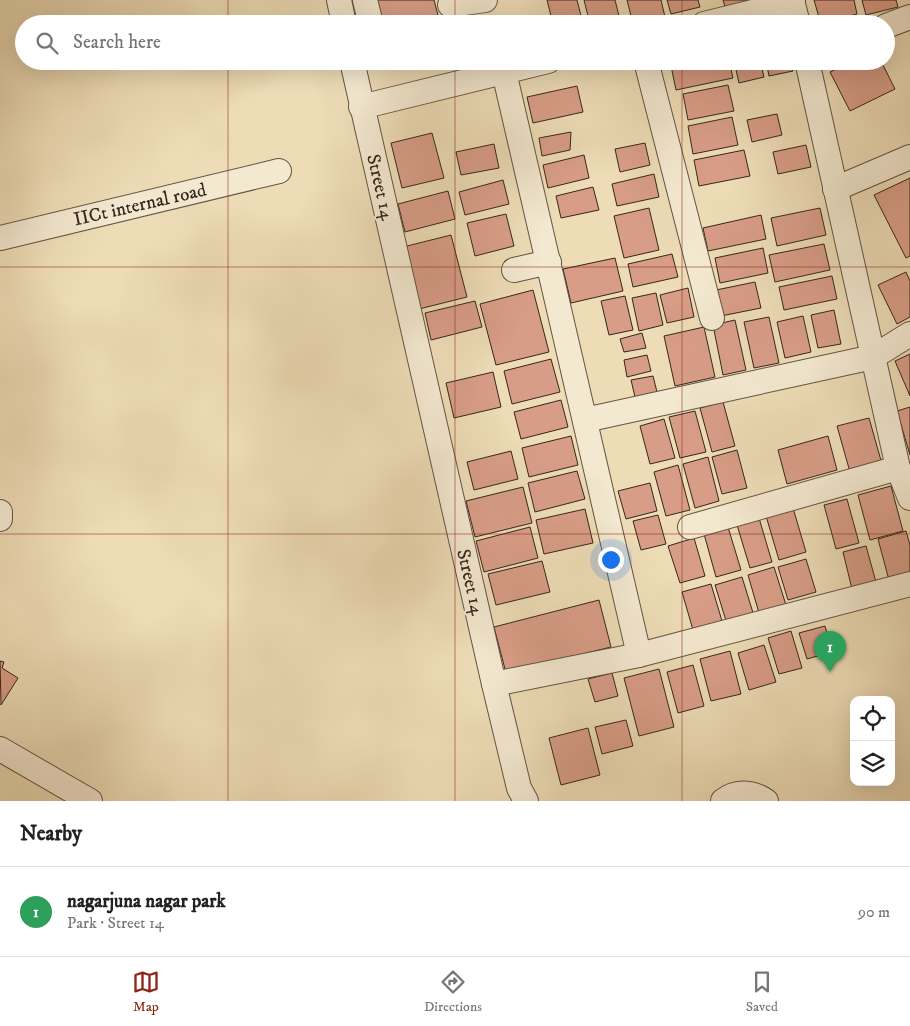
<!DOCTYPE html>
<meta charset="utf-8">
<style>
body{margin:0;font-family:"IM FELL DW Pica",serif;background:#f2f2f2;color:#222}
.controls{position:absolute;right:15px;bottom:15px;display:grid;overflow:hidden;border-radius:10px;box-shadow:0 5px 20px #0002}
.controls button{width:45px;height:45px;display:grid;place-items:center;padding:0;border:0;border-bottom:1px solid #e0e0e0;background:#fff;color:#222;font:25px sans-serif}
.you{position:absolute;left:610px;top:559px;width:18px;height:18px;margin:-12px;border:4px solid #fff;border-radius:50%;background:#1a73e8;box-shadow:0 0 0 8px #1a73e833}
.badge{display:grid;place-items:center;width:32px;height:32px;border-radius:50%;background:#8f2418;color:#fff;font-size:16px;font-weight:700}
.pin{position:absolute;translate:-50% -41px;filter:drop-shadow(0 1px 2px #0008)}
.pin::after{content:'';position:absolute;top:26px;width:18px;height:15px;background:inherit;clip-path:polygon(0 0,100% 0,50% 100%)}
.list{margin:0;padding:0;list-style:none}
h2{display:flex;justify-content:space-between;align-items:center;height:65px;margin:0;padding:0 20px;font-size:21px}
h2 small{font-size:16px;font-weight:400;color:#767676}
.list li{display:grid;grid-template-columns:32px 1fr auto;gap:15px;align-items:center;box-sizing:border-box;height:90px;padding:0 20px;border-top:1px solid #e0e0e0}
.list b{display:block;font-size:19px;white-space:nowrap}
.list p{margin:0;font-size:16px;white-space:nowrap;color:#767676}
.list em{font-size:16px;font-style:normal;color:#767676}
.icon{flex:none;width:28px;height:28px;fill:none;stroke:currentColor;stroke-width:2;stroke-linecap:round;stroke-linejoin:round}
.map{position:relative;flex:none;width:910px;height:801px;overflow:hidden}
.search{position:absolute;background:#fff;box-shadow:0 5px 20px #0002;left:15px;right:15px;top:15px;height:55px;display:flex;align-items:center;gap:12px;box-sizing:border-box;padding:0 18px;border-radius:28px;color:#767676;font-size:19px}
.sheet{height:155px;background:#fff}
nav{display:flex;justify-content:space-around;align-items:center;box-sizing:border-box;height:70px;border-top:1px solid #e0e0e0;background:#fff;font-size:14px;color:#767676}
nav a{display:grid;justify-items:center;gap:2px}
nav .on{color:#8f2418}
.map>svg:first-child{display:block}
.building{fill:#d89d87;stroke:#34261d}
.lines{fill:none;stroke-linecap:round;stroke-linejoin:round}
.minor-casing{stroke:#625443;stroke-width:26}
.minor{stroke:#f3e8d0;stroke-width:24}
.grid{fill:none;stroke:#8f2418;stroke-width:1;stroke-opacity:0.55}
.labels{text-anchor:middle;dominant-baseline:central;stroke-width:4;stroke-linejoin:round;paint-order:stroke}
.street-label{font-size:19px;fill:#34261d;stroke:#f3e8d0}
</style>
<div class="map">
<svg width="910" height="801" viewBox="0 0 910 801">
<rect width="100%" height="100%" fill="#eddcb6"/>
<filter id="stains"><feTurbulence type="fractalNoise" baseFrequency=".004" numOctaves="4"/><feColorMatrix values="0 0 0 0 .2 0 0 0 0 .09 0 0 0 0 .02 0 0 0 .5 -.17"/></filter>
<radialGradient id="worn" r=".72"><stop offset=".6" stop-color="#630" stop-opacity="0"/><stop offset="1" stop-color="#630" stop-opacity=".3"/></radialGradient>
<!-- building -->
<g class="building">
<path d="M376,0H434L439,19L420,24H382Z"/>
<path d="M547,0H577L583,24H553Z"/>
<path d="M584,0H615L621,24H590Z"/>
<path d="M627,0H661L665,17L633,24Z"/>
<path d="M667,0H698L700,7L671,14Z"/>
<path d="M723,0H771L728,18Z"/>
<path d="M814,0H854L857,14L821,24Z"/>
<path d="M862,0H896L898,7L866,15Z"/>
<path d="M544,17L546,24H516Z"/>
<path d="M432,61H453L433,66Z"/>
<path d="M670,61H729L733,78L676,90Z"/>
<path d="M734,61H760L764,77L739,83Z"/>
<path d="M766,61H791L793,71L769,76Z"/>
<path d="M852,61H881L895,89L850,111L830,72Z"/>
<path d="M728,85L734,111L688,120L683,94Z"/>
<path d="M577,86L583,112L533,123L527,97Z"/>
<path d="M777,114L782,135L752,142L747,120Z"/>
<path d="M732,117L738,145L693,154L688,126Z"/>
<path d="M571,132L570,150L542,156L539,138Z"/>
<path d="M432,133L444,178L402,188L391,143Z"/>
<path d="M645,143L650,165L620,172L615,149Z"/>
<path d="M494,144L499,168L461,175L456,152Z"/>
<path d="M806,145L811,167L778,174L773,152Z"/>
<path d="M744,150L750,176L699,186L694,160Z"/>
<path d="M584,155L589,178L548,188L543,165Z"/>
<path d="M654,174L659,197L617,206L612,184Z"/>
<path d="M910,178V256L906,258L874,195Z"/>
<path d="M503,180L509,204L465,215L459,192Z"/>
<path d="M593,187L599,210L561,218L556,196Z"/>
<path d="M448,191L455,219L405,232L398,204Z"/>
<path d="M649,208L659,250L624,258L614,216Z"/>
<path d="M820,208L826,235L777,246L771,218Z"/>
<path d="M506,214L514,246L475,256L467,223Z"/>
<path d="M761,215L766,239L708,251L703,228Z"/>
<path d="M451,235L467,297L419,309L403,247Z"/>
<path d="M824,244L830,270L775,282L769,255Z"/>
<path d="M763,248L768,273L720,283L715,258Z"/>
<path d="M672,254L678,277L633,287L628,264Z"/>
<path d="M615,258L623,291L571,303L563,269Z"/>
<path d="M906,272L910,281V317L897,324L878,285Z"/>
<path d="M832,276L837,299L784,310L779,287Z"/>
<path d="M755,282L761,308L721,316L716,290Z"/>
<path d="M688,288L694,317L667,323L660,295Z"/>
<path d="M533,290L549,352L496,365L480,304Z"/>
<path d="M656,293L663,325L639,331L632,298Z"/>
<path d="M625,296L633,330L609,335L601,301Z"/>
<path d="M475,301L482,327L431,340L425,313Z"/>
<path d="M834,310L841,344L818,348L811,315Z"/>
<path d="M803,316L811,352L785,358L777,322Z"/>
<path d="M769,317L779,363L754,368L744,322Z"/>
<path d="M735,320L746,370L723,375L713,325Z"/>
<path d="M704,327L715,377L675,386L664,336Z"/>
<path d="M642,333L646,348L624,352L620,339Z"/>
<path d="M910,354V396L895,361Z"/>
<path d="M647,355L651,371L627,377L624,360Z"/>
<path d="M551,359L560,392L512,404L504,371Z"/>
<path d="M493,372L501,407L454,418L446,383Z"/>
<path d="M653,376L657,392L635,397L631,380Z"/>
<path d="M561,400L568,427L521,439L514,412Z"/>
<path d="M723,402L735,446L712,452L700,408Z"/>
<path d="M910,407V455L897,411Z"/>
<path d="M695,411L706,452L680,458L669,417Z"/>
<path d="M869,418L882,464L850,472L837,426Z"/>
<path d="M664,419L675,458L650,464L640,426Z"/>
<path d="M571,436L578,465L529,477L522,448Z"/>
<path d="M828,436L837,470L787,484L778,450Z"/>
<path d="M737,450L747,488L722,494L712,457Z"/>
<path d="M511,451L518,479L474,490L467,462Z"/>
<path d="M708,457L719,501L695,508L683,464Z"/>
<path d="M678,465L690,510L666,516L654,472Z"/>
<path d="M577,471L585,499L535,512L528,483Z"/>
<path d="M650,483L657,511L626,519L618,491Z"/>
<path d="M891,486L903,531L870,540L858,495Z"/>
<path d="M523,487L532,523L475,537L466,501Z"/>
<path d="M847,499L859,543L836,549L824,505Z"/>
<path d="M793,508L806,552L779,560L766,516Z"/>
<path d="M585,509L593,543L544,554L536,520Z"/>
<path d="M658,515L666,544L641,550L633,521Z"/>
<path d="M759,518L772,562L750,568L737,525Z"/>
<path d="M530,527L538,558L484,572L476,541Z"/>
<path d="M728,527L741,570L716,577L704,534Z"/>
<path d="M906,531L910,545V579L890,584L878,539Z"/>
<path d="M694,538L705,576L680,583L668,546Z"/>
<path d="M866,546L876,582L852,589L843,552Z"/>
<path d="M806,559L816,592L788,600L778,567Z"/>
<path d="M542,561L550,592L496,605L488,574Z"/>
<path d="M774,567L786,605L759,613L748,575Z"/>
<path d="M742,577L754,616L727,624L715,585Z"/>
<path d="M711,584L722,621L693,630L682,592Z"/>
<path d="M599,600L611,647L506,673L494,627Z"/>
<path d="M825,626L832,652L807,659L799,633Z"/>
<path d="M791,631L802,668L779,674L768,638Z"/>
<path d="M764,645L776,682L749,690L738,653Z"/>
<path d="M730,651L741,694L711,701L700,659Z"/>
<path d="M0,661L4,662L2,668L18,678L1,705Z"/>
<path d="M693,665L704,706L678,713L667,672Z"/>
<path d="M659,669L674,727L639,736L624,678Z"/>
<path d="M612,673L618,696L595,702L588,679Z"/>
<path d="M626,720L633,746L602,754L595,727Z"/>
<path d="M588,728L600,775L561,785L549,738Z"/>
</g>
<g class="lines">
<defs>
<g id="minor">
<path d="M339,0L344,24"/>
<path d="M365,0L371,24"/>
<path d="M792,0L798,24"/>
<path d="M450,5L485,0"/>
<path d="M704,24L793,2"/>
<path d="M886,26L910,17"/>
<path d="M352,61L494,684L639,655L910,584"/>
<path d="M646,61L712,318"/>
<path d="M807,61L898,468L910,498"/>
<path d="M504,72L639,655"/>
<path d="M361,107L548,61"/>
<path d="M835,189L910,157"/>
<path d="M0,238L279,171"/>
<path d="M514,270L549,262"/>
<path d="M585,420L873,357L910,334"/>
<path d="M0,512V519"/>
<path d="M690,527L898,468"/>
<path d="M494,684L519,788L526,801"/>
<path d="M0,749L90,801"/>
<path d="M723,801C736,790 753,792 766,801"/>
</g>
</defs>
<!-- minor casing -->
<use href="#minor" class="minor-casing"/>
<!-- minor -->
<use href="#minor" class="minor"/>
</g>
<!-- grid -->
<path class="grid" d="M228,0V24M455,0V24M682,0V24M228,61V801M455,61V801M682,61V801M0,267H910M0,534H910"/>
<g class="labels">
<!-- street labels -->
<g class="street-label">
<text transform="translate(380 187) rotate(77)">Street 14</text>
<text transform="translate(140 205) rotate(-13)">IICt internal road</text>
<text transform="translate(470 582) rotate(77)">Street 14</text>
</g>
</g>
<rect width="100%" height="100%" filter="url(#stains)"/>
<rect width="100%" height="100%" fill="url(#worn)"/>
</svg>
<div class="controls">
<button><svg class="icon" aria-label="locate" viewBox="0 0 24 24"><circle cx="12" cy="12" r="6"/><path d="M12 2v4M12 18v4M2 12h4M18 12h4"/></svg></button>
<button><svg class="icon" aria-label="layers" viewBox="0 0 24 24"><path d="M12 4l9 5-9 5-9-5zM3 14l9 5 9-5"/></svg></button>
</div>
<div class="you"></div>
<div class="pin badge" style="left:830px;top:672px;background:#2e9e5b">1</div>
<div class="search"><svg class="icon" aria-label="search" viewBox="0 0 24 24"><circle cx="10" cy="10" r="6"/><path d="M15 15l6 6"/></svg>Search here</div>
</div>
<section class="sheet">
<h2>Nearby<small></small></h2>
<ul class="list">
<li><span class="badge" style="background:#2e9e5b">1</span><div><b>nagarjuna nagar park</b><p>Park · Street 14</p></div><em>90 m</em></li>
</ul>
</section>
<nav>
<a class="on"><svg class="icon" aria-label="map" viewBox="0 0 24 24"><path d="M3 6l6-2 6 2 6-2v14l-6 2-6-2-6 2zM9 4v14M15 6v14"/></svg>Map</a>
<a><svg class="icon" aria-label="directions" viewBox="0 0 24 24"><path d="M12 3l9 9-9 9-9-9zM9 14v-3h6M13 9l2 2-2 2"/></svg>Directions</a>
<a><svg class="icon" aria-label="saved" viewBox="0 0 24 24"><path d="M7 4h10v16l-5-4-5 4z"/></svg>Saved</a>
</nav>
